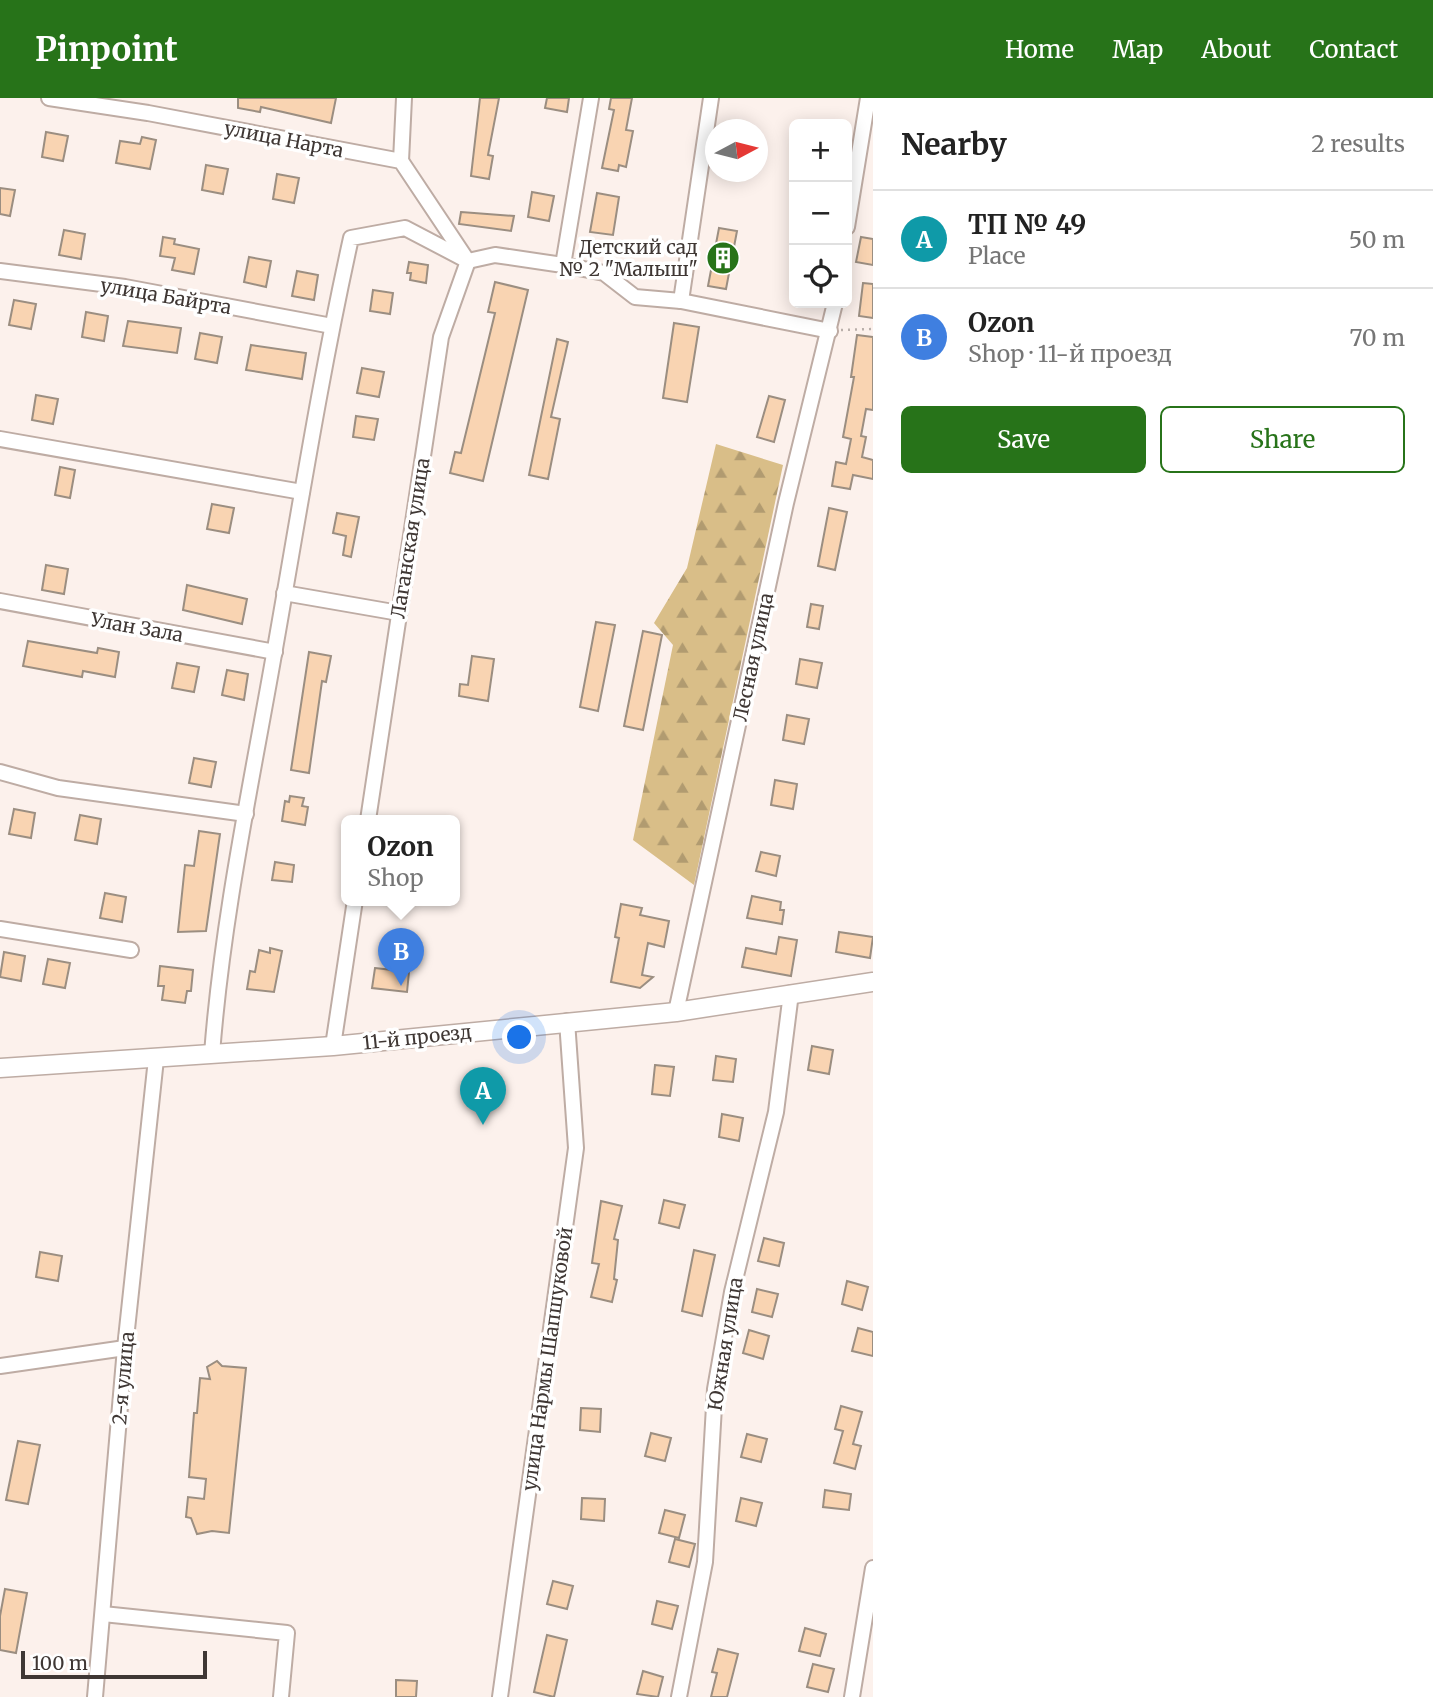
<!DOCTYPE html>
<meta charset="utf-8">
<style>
body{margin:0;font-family:Merriweather,serif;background:#f2f2f2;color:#222}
.controls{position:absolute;right:21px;top:21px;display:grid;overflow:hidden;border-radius:10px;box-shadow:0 4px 18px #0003}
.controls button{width:63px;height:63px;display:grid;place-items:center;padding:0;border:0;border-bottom:2px solid #e0e0e0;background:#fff;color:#222;font:35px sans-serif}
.compass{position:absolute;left:705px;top:21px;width:63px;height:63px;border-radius:50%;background:#fff;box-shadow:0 4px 18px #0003;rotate:83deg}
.scale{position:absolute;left:21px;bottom:18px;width:186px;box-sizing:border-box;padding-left:7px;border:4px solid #3f3734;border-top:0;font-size:19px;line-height:24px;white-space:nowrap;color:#3f3734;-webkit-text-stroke:5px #fff;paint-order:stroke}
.you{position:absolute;left:520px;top:940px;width:24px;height:24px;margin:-18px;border:5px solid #fff;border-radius:50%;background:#1a73e8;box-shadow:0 0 0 10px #1a73e833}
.badge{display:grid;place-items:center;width:46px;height:46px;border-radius:50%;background:#277319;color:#fff;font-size:23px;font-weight:700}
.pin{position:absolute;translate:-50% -58px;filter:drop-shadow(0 2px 4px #0008)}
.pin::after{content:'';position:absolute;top:37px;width:24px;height:21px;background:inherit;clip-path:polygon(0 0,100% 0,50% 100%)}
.popup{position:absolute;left:341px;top:717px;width:119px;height:91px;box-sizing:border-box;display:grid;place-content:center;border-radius:10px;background:#fff;filter:drop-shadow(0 2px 5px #0005);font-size:23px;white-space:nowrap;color:#767676}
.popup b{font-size:26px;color:#222}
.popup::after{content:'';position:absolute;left:50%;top:100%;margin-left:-14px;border:14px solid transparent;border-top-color:#fff}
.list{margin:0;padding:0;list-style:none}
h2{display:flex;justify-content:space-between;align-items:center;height:91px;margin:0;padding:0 28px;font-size:30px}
h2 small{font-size:23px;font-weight:400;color:#767676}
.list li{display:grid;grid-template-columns:46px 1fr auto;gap:21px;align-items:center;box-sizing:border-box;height:98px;padding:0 28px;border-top:2px solid #e0e0e0}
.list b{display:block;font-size:26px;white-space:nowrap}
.list p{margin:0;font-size:23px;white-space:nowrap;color:#767676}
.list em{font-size:23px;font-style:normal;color:#767676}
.actions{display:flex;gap:14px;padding:21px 28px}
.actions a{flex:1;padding:16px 0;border:2px solid #277319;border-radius:10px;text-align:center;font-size:24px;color:#277319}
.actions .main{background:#277319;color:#fff}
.icon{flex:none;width:38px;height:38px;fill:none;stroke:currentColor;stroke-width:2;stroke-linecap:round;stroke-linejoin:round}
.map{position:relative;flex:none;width:873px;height:1599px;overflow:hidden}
header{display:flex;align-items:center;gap:42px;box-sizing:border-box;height:98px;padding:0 35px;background:#277319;color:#fff}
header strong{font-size:33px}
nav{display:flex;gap:38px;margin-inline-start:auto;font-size:24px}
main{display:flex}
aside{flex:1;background:#fff}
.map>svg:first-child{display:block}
.forest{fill:url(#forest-firs)}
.building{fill:#f9d4b2;stroke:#9b8e81;stroke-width:2}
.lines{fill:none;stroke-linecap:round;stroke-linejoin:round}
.minor-casing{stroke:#beaca4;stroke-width:18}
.tertiary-casing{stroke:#beaca4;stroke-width:21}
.path{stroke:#b9afaa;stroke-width:2.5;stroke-dasharray:2 5;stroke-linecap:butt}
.minor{stroke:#fff;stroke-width:14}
.tertiary{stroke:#fff;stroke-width:18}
.labels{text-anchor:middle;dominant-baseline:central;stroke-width:7;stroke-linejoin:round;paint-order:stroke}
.street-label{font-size:19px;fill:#3f3734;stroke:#fff}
.poi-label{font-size:19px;fill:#3f3734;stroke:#fff;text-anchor:end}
</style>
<header>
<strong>Pinpoint</strong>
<nav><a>Home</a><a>Map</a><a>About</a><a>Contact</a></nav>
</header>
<main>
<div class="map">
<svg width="873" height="1599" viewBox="0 0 873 1599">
<defs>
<pattern id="forest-firs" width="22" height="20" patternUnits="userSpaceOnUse" patternTransform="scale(1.75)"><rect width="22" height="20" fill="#d9be88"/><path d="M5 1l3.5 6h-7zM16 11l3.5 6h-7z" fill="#b19b70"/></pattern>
</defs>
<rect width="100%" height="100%" fill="#fcf1ec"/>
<!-- forest -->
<path class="forest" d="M716,346L783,367L694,787L633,742L673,547L654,525L687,470Z"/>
<!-- building -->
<g class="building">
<path d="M238,0H336L331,25L261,9L260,14L238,10Z"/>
<path d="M480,0H499L488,57L493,58L489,81L471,78Z"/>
<path d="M547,0H569L567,14L545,10Z"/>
<path d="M611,0H632L626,32L633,33L626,69L619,67L618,73L602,70L614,12L609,11Z"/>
<path d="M46,34L68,38L63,63L42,59Z"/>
<path d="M142,39L156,42L150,71L116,65L120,43L140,46Z"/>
<path d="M206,67L228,71L223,96L202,92Z"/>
<path d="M277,76L299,80L294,105L273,101Z"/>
<path d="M0,90L15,92L10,118L0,116Z"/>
<path d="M532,94L554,98L549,123L528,119Z"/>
<path d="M597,95L619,99L613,137L590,134Z"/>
<path d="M461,114L514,118L511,133L459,126Z"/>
<path d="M719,130L737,133L726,191L708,188Z"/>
<path d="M64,132L85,136L81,161L59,157Z"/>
<path d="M163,139L175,141L174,146L199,151L194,176L172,172L175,160L160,158Z"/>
<path d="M861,139L873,141V167L856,164Z"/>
<path d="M249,159L271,163L266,189L244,184Z"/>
<path d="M409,164L428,167L426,185L410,182L411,175H407Z"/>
<path d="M297,173L318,177L314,202L292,198Z"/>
<path d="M495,184L528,192L483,383L450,375L455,354L461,355L495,215L488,214Z"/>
<path d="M863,185L873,186V220L859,218Z"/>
<path d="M373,192L393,195L390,216L370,213Z"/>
<path d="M14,202L36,206L31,231L9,227Z"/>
<path d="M86,214L108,218L104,243L82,239Z"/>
<path d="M128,223L181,230L177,255L123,248Z"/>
<path d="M674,225L699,229L687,304L663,300Z"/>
<path d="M200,235L222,239L217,265L195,261Z"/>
<path d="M857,237L873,239V312L866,311L861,338L866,339L862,359L873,362V381L853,377L850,391L832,388L836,364L846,366L851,341L843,339L854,279H851Z"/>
<path d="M557,241L568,244L551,319L560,321L548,381L529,377Z"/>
<path d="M251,247L306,255L302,281L246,272Z"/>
<path d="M362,270L384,274L379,299L357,295Z"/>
<path d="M36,297L58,301L53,326L32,322Z"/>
<path d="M769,298L785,302L774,344L757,339Z"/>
<path d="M356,318L378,321L374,342L353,339Z"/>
<path d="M60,369L75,372L70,400L55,397Z"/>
<path d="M212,406L234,410L229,435L207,431Z"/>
<path d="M829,410L847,414L835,472L818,468Z"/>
<path d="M337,415L359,419L351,459L343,457L346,438L333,435Z"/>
<path d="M46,467L68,471L64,496L42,492Z"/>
<path d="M187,487L247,501L242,526L183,512Z"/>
<path d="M811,506L823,508L819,531L807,529Z"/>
<path d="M596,524L615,527L598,613L580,609Z"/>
<path d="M643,533L662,537L643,632L624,628Z"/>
<path d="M28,543L97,555L98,550L119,554L115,579L83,573L82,579L23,568Z"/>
<path d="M309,554L331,558L326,584L322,583L309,675L291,672Z"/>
<path d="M472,558L494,561L488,603L459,598L460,586L468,587Z"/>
<path d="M800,561L822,565L817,590L796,586Z"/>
<path d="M177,565L199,569L194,594L172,590Z"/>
<path d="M227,572L248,576L244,602L222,597Z"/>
<path d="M787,617L809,621L804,646L783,642Z"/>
<path d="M194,660L216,664L211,689L189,685Z"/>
<path d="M775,682L797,686L793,711L771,707Z"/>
<path d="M290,698L304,700L302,708L308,709L305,727L282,723L285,703L289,704Z"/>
<path d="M14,711L35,715L31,740L9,736Z"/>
<path d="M80,717L101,721L97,746L75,742Z"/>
<path d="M199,733L220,736L206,833L178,834L185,767L194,768Z"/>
<path d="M761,754L780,758L776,778L756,773Z"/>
<path d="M275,764L294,767L292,784L272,782Z"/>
<path d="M105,795L126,799L122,824L100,820Z"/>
<path d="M752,798L781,804L780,812H784L782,826L747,820Z"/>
<path d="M621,806L642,810L640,817L669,823L664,849L648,845L642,877L653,879L640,890L611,884L619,840L615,839Z"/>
<path d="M839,834L873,839L870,860L836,854Z"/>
<path d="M779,839L797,842L791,878L742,869L746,850L776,856Z"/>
<path d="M270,850L282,853L274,894L247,891L250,873L255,874L259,852L270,855Z"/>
<path d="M4,854L25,858L21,883L0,879Z"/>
<path d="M48,861L70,865L65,890L43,886Z"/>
<path d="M160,868L193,872L191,893H187L185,905L162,902L164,888H158Z"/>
<path d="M375,870L409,874L407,894L372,890Z"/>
<path d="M812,948L833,952L829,976L808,972Z"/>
<path d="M716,958L736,961L733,984L713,982Z"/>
<path d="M655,967L674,969L670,998L652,996Z"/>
<path d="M722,1016L743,1020L739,1043L719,1039Z"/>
<path d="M664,1102L685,1107L679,1130L659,1125Z"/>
<path d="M601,1103L622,1108L614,1141L618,1142L614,1181L617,1182L612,1204L591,1199L599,1166L592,1165Z"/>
<path d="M764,1140L784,1145L779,1168L758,1163Z"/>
<path d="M694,1152L715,1157L702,1218L682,1213Z"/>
<path d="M40,1154L62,1158L58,1183L36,1179Z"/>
<path d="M847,1183L868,1189L862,1212L842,1206Z"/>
<path d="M757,1191L778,1196L772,1219L752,1214Z"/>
<path d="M858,1230L873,1234V1258L852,1253Z"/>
<path d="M749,1232L769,1238L763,1261L743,1255Z"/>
<path d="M217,1263L222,1268L246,1270L229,1435L212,1433L197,1436L191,1420L186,1419L188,1399L204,1401L206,1381L189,1379L194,1315H197L200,1280L210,1281L207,1269Z"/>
<path d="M841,1308L862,1314L853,1346L861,1348L855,1371L834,1365L843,1333L835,1331Z"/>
<path d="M581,1310L601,1311L600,1334L580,1332Z"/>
<path d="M651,1335L671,1340L665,1363L645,1358Z"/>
<path d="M747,1336L767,1341L761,1364L741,1359Z"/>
<path d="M18,1343L40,1347L28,1406L6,1402Z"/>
<path d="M825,1392L851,1396L849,1412L823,1409Z"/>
<path d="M582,1400L605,1401L604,1423L581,1421Z"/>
<path d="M741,1400L762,1405L756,1428L736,1423Z"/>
<path d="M665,1412L685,1417L679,1440L659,1435Z"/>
<path d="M675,1441L695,1446L689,1469L669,1464Z"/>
<path d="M553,1483L573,1488L567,1511L547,1506Z"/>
<path d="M5,1491L27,1495L16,1555L0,1552V1518Z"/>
<path d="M657,1503L678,1508L672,1531L652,1526Z"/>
<path d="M805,1530L826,1536L820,1558L799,1553Z"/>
<path d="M547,1537L567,1542L554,1599L534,1594Z"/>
<path d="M718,1551L738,1556L727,1599H711L717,1575L712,1574Z"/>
<path d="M813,1566L834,1571L828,1594L807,1589Z"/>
<path d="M643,1573L663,1579L658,1599L637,1596Z"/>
<path d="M396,1582L417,1583L416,1599H396Z"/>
</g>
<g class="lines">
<defs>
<g id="minor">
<path d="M49,0L148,15L401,63L467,162"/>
<path d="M401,63L404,0"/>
<path d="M847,129L868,0"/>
<path d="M563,167L591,0"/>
<path d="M0,173L125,189L332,228"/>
<path d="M681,203L711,0"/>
<path d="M0,341L302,394"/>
<path d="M284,495L399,515"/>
<path d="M0,503L275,554"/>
<path d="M0,674L58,690L246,716"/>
<path d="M368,722L441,239L468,163"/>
<path d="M0,831L131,852"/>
<path d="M676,914L786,405L835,205"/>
<path d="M333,948L355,802"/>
<path d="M212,956C222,824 250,692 273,562C298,421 320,280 351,140L405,130L468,163L495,157L563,167L604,175L635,199L681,203L830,233"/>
<path d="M0,1268L125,1250"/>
<path d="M103,1516L287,1535L281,1599"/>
<path d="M95,1599L125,1250L156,961"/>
<path d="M500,1599L576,1050L567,923"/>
<path d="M679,1599L705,1464L715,1291L732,1194L776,1014L791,895"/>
<path d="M852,1599L873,1470"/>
</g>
<path id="tertiary" d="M0,970L333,948L676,914L873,884"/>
</defs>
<!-- minor casing -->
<use href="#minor" class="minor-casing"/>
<!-- tertiary casing -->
<use href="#tertiary" class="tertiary-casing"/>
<!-- path -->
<path class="path" d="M841,232L873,231"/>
<!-- minor -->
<use href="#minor" class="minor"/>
<!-- tertiary -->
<use href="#tertiary" class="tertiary"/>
</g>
<!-- icons -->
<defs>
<symbol id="building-disc" viewBox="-11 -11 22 22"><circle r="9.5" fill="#277319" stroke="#fff"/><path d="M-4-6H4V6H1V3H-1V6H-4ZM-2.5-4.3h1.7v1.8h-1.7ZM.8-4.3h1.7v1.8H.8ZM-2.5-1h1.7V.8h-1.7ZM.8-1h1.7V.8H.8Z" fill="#fff"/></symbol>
</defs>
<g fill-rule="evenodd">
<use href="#building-disc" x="704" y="141" width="38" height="38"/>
</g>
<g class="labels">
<!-- street labels -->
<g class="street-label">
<text transform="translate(284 41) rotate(11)">улица Нарта</text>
<text transform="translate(166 198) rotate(10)">улица Байрта</text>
<text transform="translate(410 440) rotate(-81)">Лаганская улица</text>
<text transform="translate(137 529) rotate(10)">Улан Зала</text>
<text transform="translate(753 559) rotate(-78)">Лесная улица</text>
<text transform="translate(417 939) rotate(-6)">11-й проезд</text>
<text transform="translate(725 1246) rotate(-81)">Южная улица</text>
<text transform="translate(547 1261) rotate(-82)">улица Нармы Шапшуковой</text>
<text transform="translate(123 1280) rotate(-85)">2-я улица</text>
</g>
<!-- poi labels -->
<g class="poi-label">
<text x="698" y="149">Детский сад<tspan x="698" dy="22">№ 2 "Малыш"</tspan></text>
</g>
</g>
</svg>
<div class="controls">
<button>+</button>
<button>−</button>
<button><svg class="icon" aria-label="locate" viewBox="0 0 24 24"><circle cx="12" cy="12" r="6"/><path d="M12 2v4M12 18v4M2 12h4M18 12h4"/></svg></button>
</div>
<svg class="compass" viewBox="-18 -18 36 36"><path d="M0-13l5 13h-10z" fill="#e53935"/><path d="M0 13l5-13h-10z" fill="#767676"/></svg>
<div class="scale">100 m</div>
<div class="you"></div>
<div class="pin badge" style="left:483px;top:1027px;background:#0f9aa8">A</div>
<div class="pin badge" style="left:401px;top:888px;background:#3f7fe0">B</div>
<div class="popup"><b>Ozon</b>Shop</div>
</div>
<aside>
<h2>Nearby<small>2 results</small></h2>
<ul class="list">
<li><span class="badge" style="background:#0f9aa8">A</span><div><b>ТП № 49</b><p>Place</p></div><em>50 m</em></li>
<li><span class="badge" style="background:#3f7fe0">B</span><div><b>Ozon</b><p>Shop · 11-й проезд</p></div><em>70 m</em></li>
</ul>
<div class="actions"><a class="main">Save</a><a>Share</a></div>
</aside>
</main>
